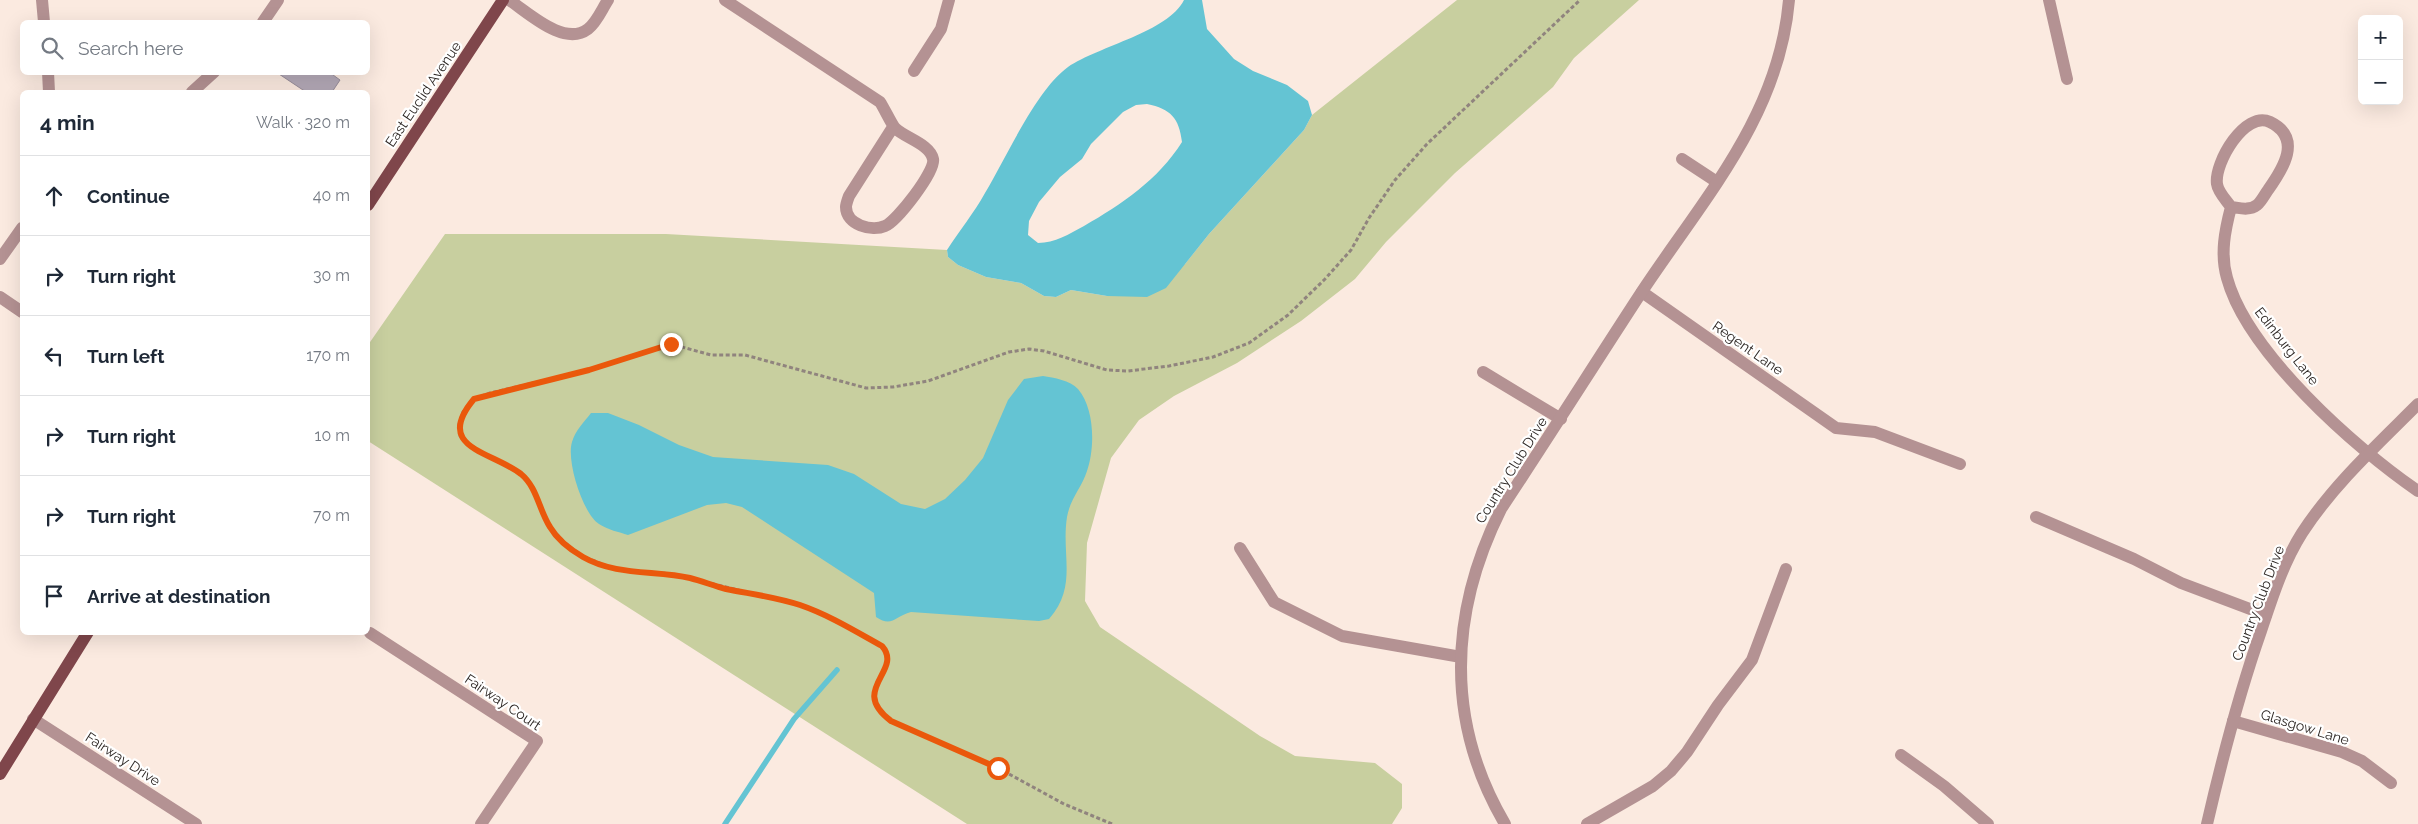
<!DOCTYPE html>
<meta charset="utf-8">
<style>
body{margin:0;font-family:Raleway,sans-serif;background:#f2f2f3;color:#1f2937}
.controls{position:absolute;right:15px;top:15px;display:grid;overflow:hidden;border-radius:8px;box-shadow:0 5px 20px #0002}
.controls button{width:45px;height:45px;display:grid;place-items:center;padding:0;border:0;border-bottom:1px solid #e0e1e3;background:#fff;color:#1f2937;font:25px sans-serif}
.stop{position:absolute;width:15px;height:15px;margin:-11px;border:4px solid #ea580c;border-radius:50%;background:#fff}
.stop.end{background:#ea580c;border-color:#fff;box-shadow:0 1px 5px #0008}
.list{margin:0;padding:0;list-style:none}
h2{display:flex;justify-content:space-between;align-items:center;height:65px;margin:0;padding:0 20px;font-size:21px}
h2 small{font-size:16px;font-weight:400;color:#747a83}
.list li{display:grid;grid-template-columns:32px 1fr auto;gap:15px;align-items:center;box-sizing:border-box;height:80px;padding:0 20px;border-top:1px solid #e0e1e3}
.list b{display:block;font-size:19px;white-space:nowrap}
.list em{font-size:16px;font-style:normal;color:#747a83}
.icon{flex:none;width:28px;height:28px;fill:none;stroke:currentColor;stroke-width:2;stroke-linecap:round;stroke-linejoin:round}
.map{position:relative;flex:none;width:2418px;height:824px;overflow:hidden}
.search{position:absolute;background:#fff;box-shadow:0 5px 20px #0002;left:20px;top:20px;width:350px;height:55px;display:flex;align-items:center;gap:12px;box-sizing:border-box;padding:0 18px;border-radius:8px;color:#747a83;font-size:19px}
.panel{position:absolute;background:#fff;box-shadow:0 5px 20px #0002;left:20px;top:90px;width:350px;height:545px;border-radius:8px}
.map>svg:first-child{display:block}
.green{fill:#c8cf9f}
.water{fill:#64c4d3;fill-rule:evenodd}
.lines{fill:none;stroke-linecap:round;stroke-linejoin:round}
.stream{stroke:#64c4d3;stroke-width:5.5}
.building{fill:#b4a9b7;stroke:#988d9a}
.path{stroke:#90847e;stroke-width:3;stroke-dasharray:4 2.5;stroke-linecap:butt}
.minor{stroke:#b49293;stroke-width:12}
.major{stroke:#7f464b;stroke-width:12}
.route{stroke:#ea580c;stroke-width:6}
.labels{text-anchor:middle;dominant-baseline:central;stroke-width:4.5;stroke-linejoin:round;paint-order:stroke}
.street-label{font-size:14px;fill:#2b2522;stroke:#fff}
</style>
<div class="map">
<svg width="2418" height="824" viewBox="0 0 2418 824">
<rect width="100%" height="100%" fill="#fbeae0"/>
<!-- green -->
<path class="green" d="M1457,0H1639L1574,58L1553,87L1455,173L1386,242L1355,279L1301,321L1237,363L1174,396L1139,420L1111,458L1087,543L1085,601L1100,627L1260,736L1295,756L1375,763L1402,784V808L1392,824H967L368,441V345L445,234H666L947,250L948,257L958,265L986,277L1021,283L1044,296L1056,297L1071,290L1107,296L1185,264L1209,234L1304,130L1312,115Z"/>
<!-- water -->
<g class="water">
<path d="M1184,0H1202L1207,29L1234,59L1253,71L1287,85L1308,101L1312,115L1304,130L1209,234L1166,288L1147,297L1107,296L1071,290L1056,297L1044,296L1021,283L986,277L958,265L948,257L947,250C959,231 974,213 985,193C1006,158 1036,90 1068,67C1099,46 1168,32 1184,0ZM1147,104C1171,109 1179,118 1182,142C1158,180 1122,204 1084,226C1069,234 1055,243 1038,243L1028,235L1029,221L1039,202L1060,177L1082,159L1091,144L1123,112L1136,105Z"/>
<path d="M1043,376C1054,378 1070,380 1078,389C1095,409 1095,448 1087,471C1082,487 1070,499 1067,517C1061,555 1078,586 1049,619L1039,621L911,612C895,616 892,628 876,617L874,593L742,507L726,503L707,505L628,535C619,532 608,530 599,524C583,514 566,461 572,442C575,431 584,422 591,413H608L639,425L679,445L713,457L828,465L854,474L901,504L925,509L945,499L965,480L983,458L1008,400L1024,379Z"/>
</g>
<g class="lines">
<!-- stream -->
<path class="stream" d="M725,824L794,719L837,670"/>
</g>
<!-- building -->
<path class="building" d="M276,72H329L340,80L332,92H306Z"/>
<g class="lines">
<!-- path -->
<path class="path" d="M1112,824L1064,804L998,768L891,721C849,691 903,671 882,646L826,615L799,605L673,574L614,569L582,556L565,543L550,527L531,485L521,474L468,445L460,436L459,424L463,412L474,399L490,393L589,370L671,344L711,355H745L866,388L893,387L928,381L1009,352L1029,349L1044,351L1107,370L1128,371L1169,366L1213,357L1249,343L1288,315L1325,279L1351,250L1369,218L1395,180L1427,144L1580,0"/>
<!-- minor -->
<g class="minor">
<path d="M42,0L44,22"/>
<path d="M509,0C529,13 564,47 588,29C597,22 602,9 608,0"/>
<path d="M725,0L880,102C884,108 892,125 895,128C905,138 930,144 933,159C936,171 897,221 885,226C872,232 846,225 846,207C846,204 848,199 849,196L893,127"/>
<path d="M2049,0L2067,79"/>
<path d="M263,22L278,0"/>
<path d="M914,71L941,29L949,0"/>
<path d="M48,72L49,92"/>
<path d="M192,92L214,72"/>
<path d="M1682,159L1717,182"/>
<path d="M2231,207C2240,208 2249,211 2257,205C2261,202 2265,194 2268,190C2283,169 2303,138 2270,122C2245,110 2214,163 2217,184C2218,192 2226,200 2231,207C2225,230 2220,254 2227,278C2247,352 2355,448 2418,491"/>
<path d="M0,259L22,228"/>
<path d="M1642,292L1836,428L1875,432L1960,464"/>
<path d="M0,297L22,312"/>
<path d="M1483,372L1561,419"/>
<path d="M2036,517L2134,559L2181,583L2266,615"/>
<path d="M1240,548L1274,602L1342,636L1461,657"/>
<path d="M370,633L537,741L481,824"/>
<path d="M33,719L196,824"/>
<path d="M2233,721L2342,752L2362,761L2391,783"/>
<path d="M1901,755L1944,786L1988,824"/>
<path d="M1505,824C1445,722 1449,613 1501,509C1548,438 1594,365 1641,293C1703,199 1779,117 1789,0"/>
<path d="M1587,824L1653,786L1671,771L1687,752L1718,705L1752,660L1786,569"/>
<path d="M2207,824C2222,759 2239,694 2261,631C2272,598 2283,563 2302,533C2333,485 2378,444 2418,404"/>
</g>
<!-- major -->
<g class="major">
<path d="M368,205L503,0"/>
<path d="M0,774L88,632"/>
</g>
</g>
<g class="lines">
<!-- route -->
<path class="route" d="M671,344L589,370L474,399C433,448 491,451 521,474C537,487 539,510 550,527C557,539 571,550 583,557C616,576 655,570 690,578C702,581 714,586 726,589C751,594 776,597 800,605C829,615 855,631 882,646C904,671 848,689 891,721L998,768"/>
</g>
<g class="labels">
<!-- street labels -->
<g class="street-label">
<text transform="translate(423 94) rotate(-56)">East Euclid Avenue</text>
<text transform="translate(2287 346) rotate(52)">Edinburg Lane</text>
<text transform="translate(1748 348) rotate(35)">Regent Lane</text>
<text transform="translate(1511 470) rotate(-58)">Country Club Drive</text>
<text transform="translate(2258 603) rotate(-69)">Country Club Drive</text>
<text transform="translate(503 702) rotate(34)">Fairway Court</text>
<text transform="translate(2305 727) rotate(17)">Glasgow Lane</text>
<text transform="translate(123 759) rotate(33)">Fairway Drive</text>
</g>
</g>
</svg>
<div class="controls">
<button>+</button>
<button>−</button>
</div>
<div class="stop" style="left:998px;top:768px"></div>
<div class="stop end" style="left:671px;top:344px"></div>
<div class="search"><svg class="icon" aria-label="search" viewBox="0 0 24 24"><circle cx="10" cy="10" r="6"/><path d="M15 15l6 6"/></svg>Search here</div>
<section class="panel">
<h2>4 min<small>Walk · 320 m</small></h2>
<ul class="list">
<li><svg class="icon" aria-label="ahead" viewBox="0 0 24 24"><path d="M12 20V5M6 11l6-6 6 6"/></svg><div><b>Continue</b></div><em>40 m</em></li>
<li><svg class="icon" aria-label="right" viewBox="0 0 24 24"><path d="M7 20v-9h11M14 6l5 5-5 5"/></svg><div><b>Turn right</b></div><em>30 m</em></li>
<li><svg class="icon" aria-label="left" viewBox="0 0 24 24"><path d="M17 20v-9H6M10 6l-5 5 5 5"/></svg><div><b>Turn left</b></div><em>170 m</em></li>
<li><svg class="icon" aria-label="right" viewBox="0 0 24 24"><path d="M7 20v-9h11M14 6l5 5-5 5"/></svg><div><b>Turn right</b></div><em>10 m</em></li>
<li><svg class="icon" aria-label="right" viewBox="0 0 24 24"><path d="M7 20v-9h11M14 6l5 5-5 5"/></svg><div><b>Turn right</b></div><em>70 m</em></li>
<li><svg class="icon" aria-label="arrive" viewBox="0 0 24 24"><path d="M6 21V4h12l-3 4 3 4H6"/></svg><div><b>Arrive at destination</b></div></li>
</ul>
</section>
</div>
